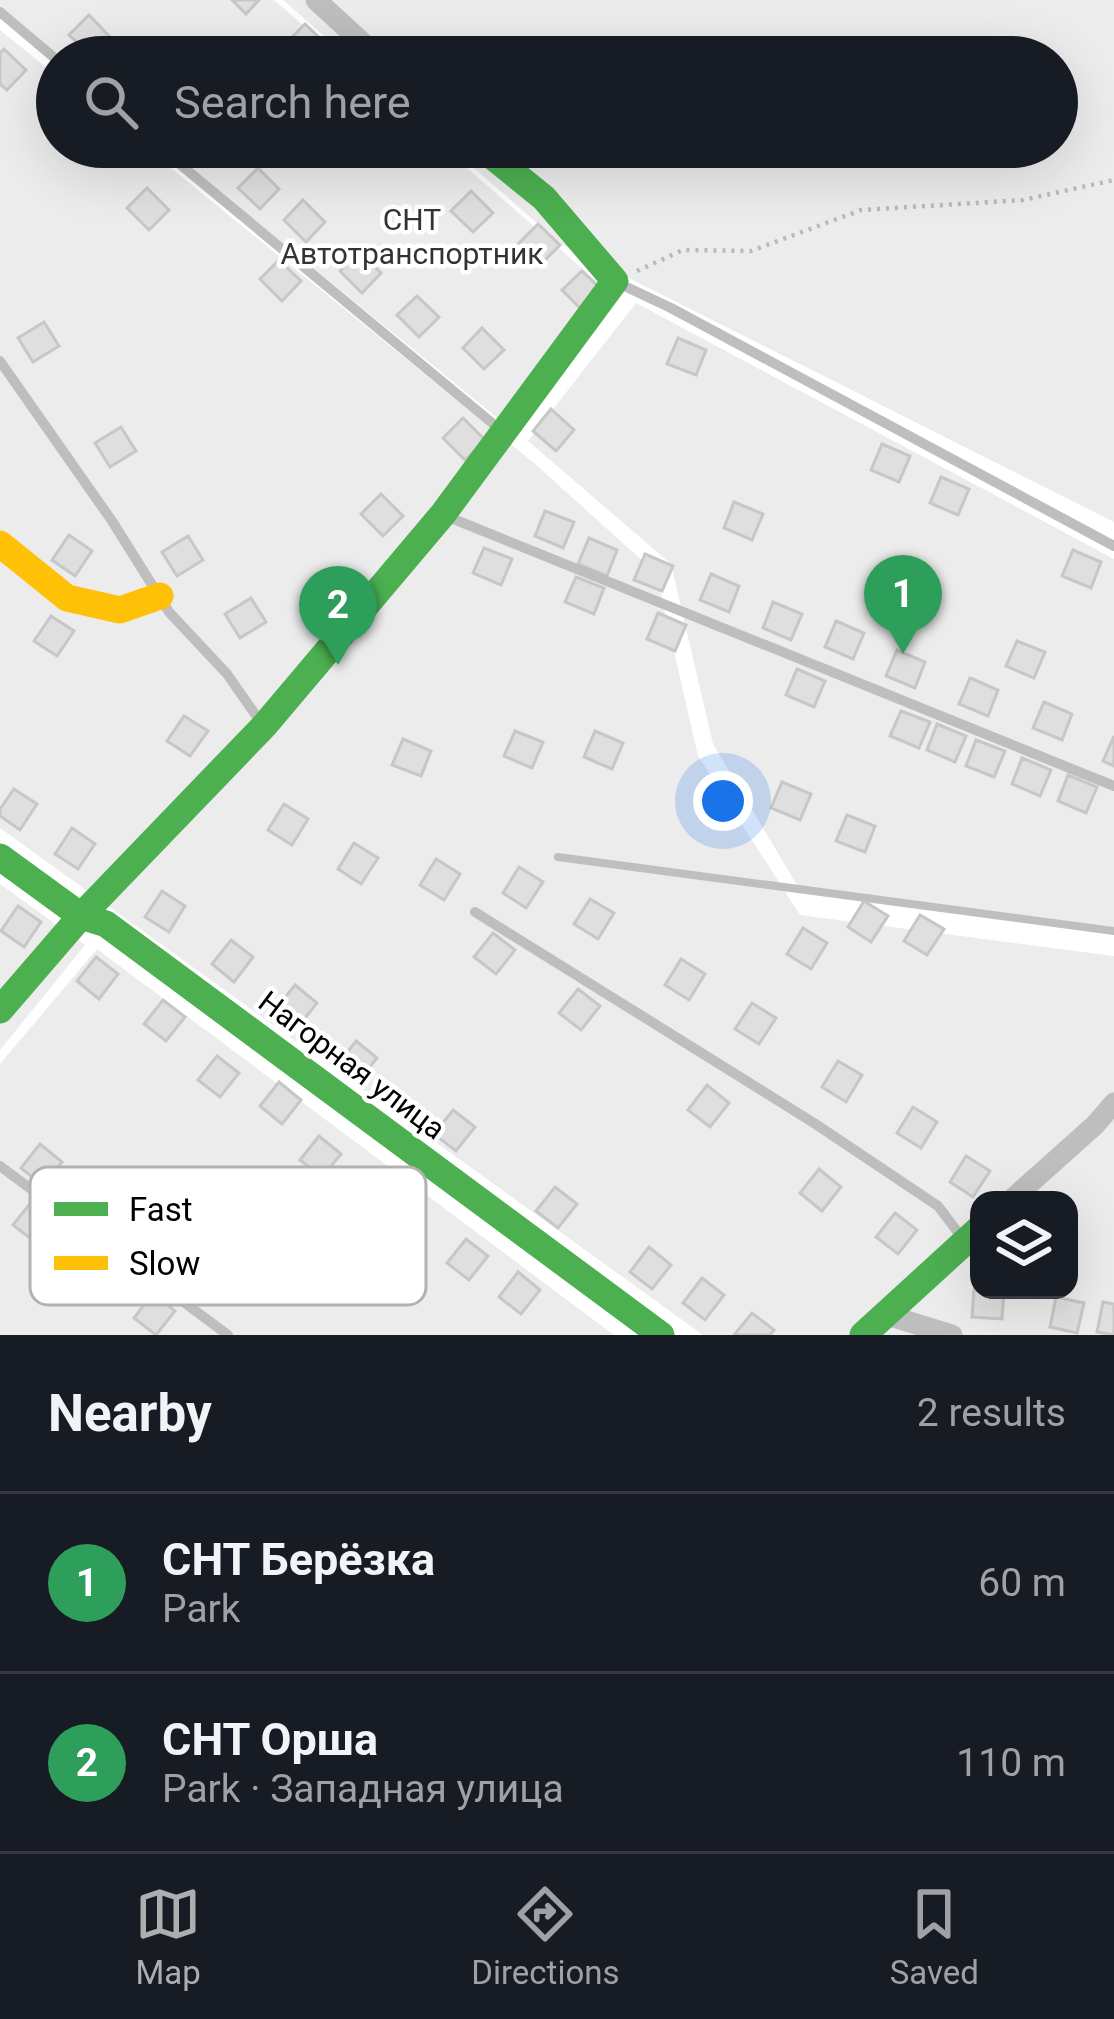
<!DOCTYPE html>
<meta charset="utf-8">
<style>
body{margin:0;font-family:Roboto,sans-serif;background:#242831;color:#f1f3f6}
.controls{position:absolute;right:36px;bottom:36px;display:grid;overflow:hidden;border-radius:24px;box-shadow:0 12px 48px #0002}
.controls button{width:108px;height:108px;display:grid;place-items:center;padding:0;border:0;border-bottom:3px solid #363941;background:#171b24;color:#f1f3f6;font:60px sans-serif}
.you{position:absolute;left:723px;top:801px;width:42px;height:42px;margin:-30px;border:9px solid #fff;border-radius:50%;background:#1a73e8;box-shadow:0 0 0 18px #1a73e833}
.badge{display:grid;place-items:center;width:78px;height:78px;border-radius:50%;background:#adaeaf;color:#fff;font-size:39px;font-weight:700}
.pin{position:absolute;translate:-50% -99px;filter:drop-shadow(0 3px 6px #0008)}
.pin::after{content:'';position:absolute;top:63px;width:42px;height:36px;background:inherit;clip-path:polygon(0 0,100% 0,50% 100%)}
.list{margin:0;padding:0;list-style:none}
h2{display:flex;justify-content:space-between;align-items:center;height:156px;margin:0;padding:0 48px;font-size:51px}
h2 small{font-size:39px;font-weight:400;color:#9ea1a6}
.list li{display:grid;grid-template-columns:78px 1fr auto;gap:36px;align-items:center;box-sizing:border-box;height:180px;padding:0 48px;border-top:3px solid #363941}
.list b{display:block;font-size:45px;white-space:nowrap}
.list p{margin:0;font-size:39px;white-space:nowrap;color:#9ea1a6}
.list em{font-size:39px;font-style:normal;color:#9ea1a6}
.icon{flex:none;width:66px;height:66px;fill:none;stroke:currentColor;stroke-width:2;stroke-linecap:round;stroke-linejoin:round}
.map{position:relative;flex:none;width:1114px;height:1335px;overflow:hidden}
.search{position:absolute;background:#171b24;box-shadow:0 12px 48px #0002;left:36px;right:36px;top:36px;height:132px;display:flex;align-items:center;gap:30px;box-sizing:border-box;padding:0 42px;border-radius:66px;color:#9ea1a6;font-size:45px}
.sheet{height:516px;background:#171b24}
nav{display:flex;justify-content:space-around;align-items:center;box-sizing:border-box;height:168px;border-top:3px solid #363941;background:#171b24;font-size:33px;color:#9ea1a6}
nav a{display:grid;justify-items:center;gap:6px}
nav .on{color:#adaeaf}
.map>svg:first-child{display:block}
.green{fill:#ececec;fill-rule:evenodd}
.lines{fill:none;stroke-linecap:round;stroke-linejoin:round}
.stream{stroke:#bfbfbf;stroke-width:8}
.building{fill:#dfdfdf;stroke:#c7c7c7;stroke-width:3}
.path{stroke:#b9b9b9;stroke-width:4.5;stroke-dasharray:3 6;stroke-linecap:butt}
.lane{stroke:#bebebe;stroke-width:10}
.street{stroke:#bebebe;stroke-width:21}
.fast{stroke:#4caf50;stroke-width:27}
.slow{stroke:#ffc107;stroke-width:27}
.labels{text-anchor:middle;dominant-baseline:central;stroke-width:9;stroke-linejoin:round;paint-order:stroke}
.park-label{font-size:30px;fill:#333;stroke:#fff}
.street-label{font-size:30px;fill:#000;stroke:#fff}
.key{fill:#fff;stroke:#b2b2b2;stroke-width:3}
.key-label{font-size:33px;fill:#000}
</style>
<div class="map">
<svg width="1114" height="1335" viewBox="0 0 1114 1335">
<rect width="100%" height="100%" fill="#fff"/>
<!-- green -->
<g class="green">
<path d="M0,0H274L340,57H57L0,13Z"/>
<path d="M283,0H1114V522L561,244L450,147H1057V57H348Z"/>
<path d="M0,30L57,76V147H145L534,463L656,573L698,756L800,915L1114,956V1335H703L0,828ZM979,1200H1069V1290H979Z"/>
<path d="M165,147H443L608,291L506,425Z"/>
<path d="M636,303L1114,559V932L800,890L713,744L671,564L528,441Z"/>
<path d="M0,884L85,945L0,1050Z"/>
<path d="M97,949L614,1335H0V1064Z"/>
</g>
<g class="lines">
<!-- stream -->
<path class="stream" d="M558,857L1114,931"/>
</g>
<!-- building -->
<g class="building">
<path d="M232,0H259L246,14Z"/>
<path d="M89,15L110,37L91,56L69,35Z"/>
<path d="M305,24L327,45L316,57H299L285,44Z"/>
<path d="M4,49L26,70L7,90L0,84V53Z"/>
<path d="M76,147H114L96,166Z"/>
<path d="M409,147H446L428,165Z"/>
<path d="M258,168L279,189L260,209L238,188Z"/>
<path d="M147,188L169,210L149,230L127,208Z"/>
<path d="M471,191L493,213L473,232L451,211Z"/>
<path d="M303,200L325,222L306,242L284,220Z"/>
<path d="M538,224L560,245L540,265L518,244Z"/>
<path d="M359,251L381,273L362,293L340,271Z"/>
<path d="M279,260L301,281L282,301L260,279Z"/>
<path d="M582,271L604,292L584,312L562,290Z"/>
<path d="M417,296L439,317L419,337L397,315Z"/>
<path d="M44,322L59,346L33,362L18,338Z"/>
<path d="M482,328L504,350L484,369L463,348Z"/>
<path d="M678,338L706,350L696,375L667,364Z"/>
<path d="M551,409L574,430L556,451L533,431Z"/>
<path d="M463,418L485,440L465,460L443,438Z"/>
<path d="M121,427L136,451L110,467L95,443Z"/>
<path d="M882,444L910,456L899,482L871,470Z"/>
<path d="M941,477L969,489L958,515L930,503Z"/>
<path d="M381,494L403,516L383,536L361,514Z"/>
<path d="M734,502L763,514L752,540L724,528Z"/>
<path d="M545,511L574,522L563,548L535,536Z"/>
<path d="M69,535L92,551L75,576L52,560Z"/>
<path d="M188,536L203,560L177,576L162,552Z"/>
<path d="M589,538L617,550L607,576L578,564Z"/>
<path d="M484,548L512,559L501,585L473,573Z"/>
<path d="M1073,550L1101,562L1091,588L1062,576Z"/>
<path d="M645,554L673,566L662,591L634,580Z"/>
<path d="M711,574L739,586L729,612L700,600Z"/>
<path d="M576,577L604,588L594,614L565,602Z"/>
<path d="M251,598L266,622L240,638L225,614Z"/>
<path d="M773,602L802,614L791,640L763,628Z"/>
<path d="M658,613L686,625L675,651L647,639Z"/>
<path d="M51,616L74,631L57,656L34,641Z"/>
<path d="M836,621L864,633L853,659L825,647Z"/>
<path d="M1017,641L1045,652L1034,678L1006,666Z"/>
<path d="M897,650L925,662L915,688L886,676Z"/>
<path d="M797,669L825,681L814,707L786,695Z"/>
<path d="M970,678L998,690L988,716L959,704Z"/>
<path d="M1044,702L1072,714L1062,740L1033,728Z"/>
<path d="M901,711L930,722L919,748L890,736Z"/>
<path d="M184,716L208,731L190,756L167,741Z"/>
<path d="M937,724L966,736L955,762L927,750Z"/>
<path d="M515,731L543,742L532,768L504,756Z"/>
<path d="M595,731L623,743L612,769L584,757Z"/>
<path d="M1114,736V766L1103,761Z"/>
<path d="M403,739L431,751L421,776L392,765Z"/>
<path d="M976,740L1005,751L994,777L966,766Z"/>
<path d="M1022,758L1051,770L1040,796L1012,784Z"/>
<path d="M1068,775L1097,787L1086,813L1058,801Z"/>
<path d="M782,782L811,794L800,820L771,808Z"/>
<path d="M14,789L37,804L20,830L0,816V809Z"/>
<path d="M284,804L308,819L292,845L268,830Z"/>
<path d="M847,815L875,826L865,852L836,841Z"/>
<path d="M72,828L95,844L78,869L55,854Z"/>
<path d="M354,843L378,858L361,884L338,869Z"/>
<path d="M436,859L460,874L444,900L420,885Z"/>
<path d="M519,867L543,882L526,908L503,893Z"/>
<path d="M162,891L185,906L169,932L145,917Z"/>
<path d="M590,899L614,913L598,939L574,924Z"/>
<path d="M864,901L888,916L871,942L848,927Z"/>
<path d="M18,906L41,922L24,947L1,931Z"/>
<path d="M920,915L944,929L927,955L904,941Z"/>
<path d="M803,928L827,943L811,969L787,954Z"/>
<path d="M493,933L515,950L496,974L474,957Z"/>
<path d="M231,940L253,957L234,982L212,964Z"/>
<path d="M96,957L118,974L99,999L77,981Z"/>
<path d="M681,959L705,974L689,1000L665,985Z"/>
<path d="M295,985L317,1003L298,1027L276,1009Z"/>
<path d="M578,989L600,1006L581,1030L559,1013Z"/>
<path d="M163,1000L185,1017L166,1041L144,1024Z"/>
<path d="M752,1003L776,1018L759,1044L735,1029Z"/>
<path d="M356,1041L377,1058L358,1082L337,1065Z"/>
<path d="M217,1056L239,1073L220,1097L198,1080Z"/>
<path d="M838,1061L862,1075L846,1102L822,1087Z"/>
<path d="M279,1082L301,1100L282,1124L260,1106Z"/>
<path d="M707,1085L729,1103L710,1127L688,1110Z"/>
<path d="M913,1107L937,1122L921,1148L897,1133Z"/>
<path d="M453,1110L475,1127L456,1151L434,1134Z"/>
<path d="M319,1136L341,1154L322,1177L300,1160Z"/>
<path d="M40,1144L62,1162L43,1186L21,1168Z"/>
<path d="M966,1156L990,1171L973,1197L950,1182Z"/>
<path d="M819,1169L841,1187L822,1211L800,1193Z"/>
<path d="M555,1187L577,1204L558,1228L536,1211Z"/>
<path d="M32,1201L54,1218L35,1242L13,1225Z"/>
<path d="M895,1213L917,1230L898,1254L876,1237Z"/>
<path d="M466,1239L488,1256L469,1280L447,1263Z"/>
<path d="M649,1247L671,1265L652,1289L630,1272Z"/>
<path d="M518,1272L540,1290L521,1314L499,1297Z"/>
<path d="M702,1278L724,1295L705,1320L683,1303Z"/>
<path d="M974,1289L1004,1291L1002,1319L972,1317Z"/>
<path d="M153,1293L175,1311L156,1335L134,1318Z"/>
<path d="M1056,1297L1084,1303L1077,1333L1050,1327Z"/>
<path d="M1103,1302L1114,1304V1335L1097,1332Z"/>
<path d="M752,1313L774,1330L770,1335H734Z"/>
</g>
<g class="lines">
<!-- path -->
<path class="path" d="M637,271L683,250L751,251L861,210L1023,200L1114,180"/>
<!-- lane -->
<g class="lane">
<path d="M0,12L57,60"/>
<path d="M159,147L503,432"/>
<path d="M618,283L671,308L1114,546"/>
<path d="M0,361L112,521L169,612L227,674L262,724"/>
<path d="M446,516L1114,786"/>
<path d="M475,912L814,1123L938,1206L963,1239"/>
<path d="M0,1166L228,1335"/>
</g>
<!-- street -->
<g class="street">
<path d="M316,0L378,57"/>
<path d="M1011,1200L1095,1125L1114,1103"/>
<path d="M887,1315L952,1335"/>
</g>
<!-- fast -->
<g class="fast">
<path d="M0,857L81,916L106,924L661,1335"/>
<path d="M0,1010L81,916L264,726L443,514L615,281L544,198L481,147"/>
<path d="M863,1335L979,1229"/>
</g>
<!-- slow -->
<path class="slow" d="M0,544L67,598L120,610L160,596"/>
</g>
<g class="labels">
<!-- park labels -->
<g class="park-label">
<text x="412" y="219">СНТ<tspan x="412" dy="34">Автотранспортник</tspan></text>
</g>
<!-- street labels -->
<g class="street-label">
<text transform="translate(352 1065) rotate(37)">Нагорная улица</text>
</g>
</g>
<!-- legend -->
<rect x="30" y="1167" width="396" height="138" rx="18" class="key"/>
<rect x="54" y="1202" width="54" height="14" fill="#4caf50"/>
<rect x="54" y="1256" width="54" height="14" fill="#ffc107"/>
<g class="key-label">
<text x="129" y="1221">Fast</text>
<text x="129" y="1275">Slow</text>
</g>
</svg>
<div class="controls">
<button><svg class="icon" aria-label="layers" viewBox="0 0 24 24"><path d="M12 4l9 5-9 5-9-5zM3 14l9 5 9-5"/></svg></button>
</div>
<div class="you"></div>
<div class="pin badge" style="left:903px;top:654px;background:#2e9e5b">1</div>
<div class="pin badge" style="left:338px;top:665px;background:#2e9e5b">2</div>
<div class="search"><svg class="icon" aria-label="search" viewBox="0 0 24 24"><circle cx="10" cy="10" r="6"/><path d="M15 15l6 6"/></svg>Search here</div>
</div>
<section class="sheet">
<h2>Nearby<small>2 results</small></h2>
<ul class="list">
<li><span class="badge" style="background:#2e9e5b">1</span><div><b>СНТ Берёзка</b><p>Park</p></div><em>60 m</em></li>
<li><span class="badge" style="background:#2e9e5b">2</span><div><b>СНТ Орша</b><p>Park · Западная улица</p></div><em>110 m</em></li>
</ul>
</section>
<nav>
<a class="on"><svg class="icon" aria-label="map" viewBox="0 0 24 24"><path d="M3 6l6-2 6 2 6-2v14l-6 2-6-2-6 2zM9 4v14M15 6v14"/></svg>Map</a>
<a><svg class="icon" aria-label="directions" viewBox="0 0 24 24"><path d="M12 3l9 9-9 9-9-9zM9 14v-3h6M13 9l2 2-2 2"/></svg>Directions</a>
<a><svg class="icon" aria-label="saved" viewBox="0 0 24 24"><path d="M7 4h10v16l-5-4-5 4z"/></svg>Saved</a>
</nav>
